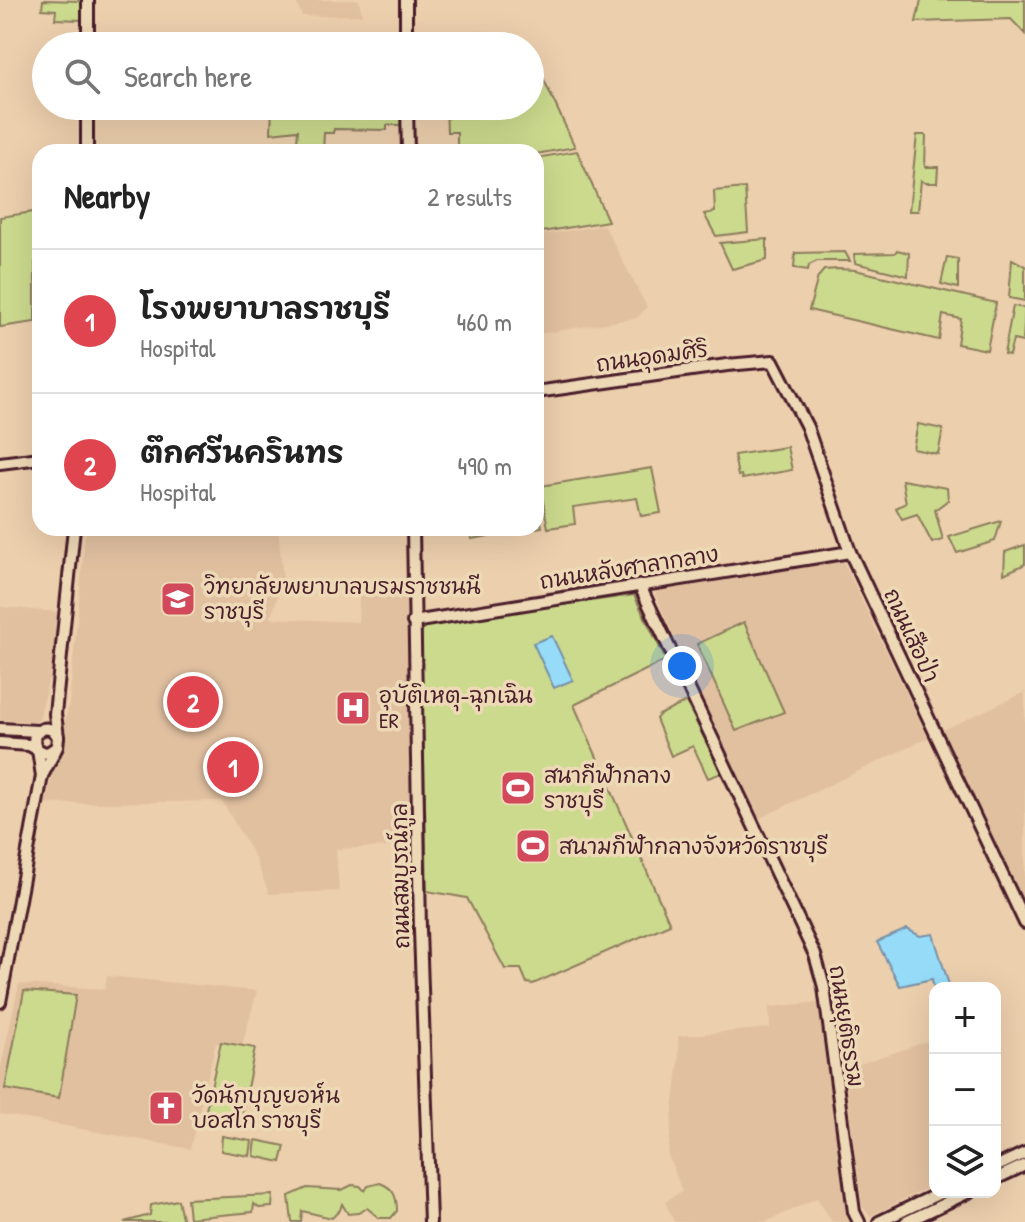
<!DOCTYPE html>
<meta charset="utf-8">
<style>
body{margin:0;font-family:"Patrick Hand","Playpen Sans Thai",sans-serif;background:#f2f2f2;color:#222}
.controls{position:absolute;right:24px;bottom:24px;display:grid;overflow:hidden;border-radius:16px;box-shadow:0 8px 32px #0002}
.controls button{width:72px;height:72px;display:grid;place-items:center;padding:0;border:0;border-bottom:2px solid #e0e0e0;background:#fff;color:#222;font:40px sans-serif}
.you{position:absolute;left:682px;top:666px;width:28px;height:28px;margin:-20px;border:6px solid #fff;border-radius:50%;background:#1a73e8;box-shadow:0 0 0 12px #1a73e833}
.badge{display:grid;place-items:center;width:52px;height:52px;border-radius:50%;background:#d1495b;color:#fff;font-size:26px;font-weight:700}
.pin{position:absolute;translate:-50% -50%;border:4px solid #fff;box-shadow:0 2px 8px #0006}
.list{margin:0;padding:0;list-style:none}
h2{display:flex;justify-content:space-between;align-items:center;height:104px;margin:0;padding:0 32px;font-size:34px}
h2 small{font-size:26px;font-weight:400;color:#767676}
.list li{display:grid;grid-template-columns:52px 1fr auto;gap:24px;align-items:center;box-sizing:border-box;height:144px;padding:0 32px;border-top:2px solid #e0e0e0}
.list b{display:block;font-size:30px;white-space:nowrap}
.list p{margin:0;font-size:26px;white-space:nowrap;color:#767676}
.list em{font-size:26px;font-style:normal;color:#767676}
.icon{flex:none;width:44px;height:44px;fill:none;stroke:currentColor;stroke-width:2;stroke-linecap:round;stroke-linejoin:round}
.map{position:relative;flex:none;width:1025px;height:1222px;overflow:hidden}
.search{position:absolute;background:#fff;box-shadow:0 8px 32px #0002;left:32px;top:32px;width:512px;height:88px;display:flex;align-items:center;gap:20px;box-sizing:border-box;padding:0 28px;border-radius:44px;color:#767676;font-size:30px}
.panel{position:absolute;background:#fff;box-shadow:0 8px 32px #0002;left:32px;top:144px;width:512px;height:392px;border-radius:24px}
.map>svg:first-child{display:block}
.built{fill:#e1c0a0}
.green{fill:#ccda8e;stroke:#8b7c5c;stroke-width:2}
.water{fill:#96dcf8;stroke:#7890a6;stroke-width:2}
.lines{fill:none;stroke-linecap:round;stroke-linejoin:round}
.secondary-casing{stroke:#4a1f2b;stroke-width:16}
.secondary{stroke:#eed9b7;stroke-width:10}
.labels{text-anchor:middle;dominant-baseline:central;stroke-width:7;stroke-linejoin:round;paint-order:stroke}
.street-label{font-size:22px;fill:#4a1f2b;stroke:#eed9b7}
.poi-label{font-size:22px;fill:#4a1f2b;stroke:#eed9b7;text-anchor:start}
</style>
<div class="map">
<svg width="1025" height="1222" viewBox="0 0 1025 1222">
<rect width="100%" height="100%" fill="#eccfad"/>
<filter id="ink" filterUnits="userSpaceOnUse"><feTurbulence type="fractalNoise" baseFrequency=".0125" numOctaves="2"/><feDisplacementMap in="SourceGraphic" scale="16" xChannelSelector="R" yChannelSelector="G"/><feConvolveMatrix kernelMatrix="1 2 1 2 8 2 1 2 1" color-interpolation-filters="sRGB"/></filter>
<g filter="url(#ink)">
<!-- built -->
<g class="built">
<path d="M295,0H359L362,15L302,16Z"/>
<path d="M604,225L647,307L637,318L538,334L536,329V236Z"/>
<path d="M86,528H278L283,579L271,618L358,622L359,596L410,582L412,846L336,849L339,891L269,894L255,858L222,801L45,804L69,704Z"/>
<path d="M843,561L928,738L758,819L734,773L655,594L658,591Z"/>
<path d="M0,607L58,612L52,666L39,720L36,722L0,720Z"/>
<path d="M1025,692V908L941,731Z"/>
<path d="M107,976L257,991L242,1047L216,1043L190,1149L0,1114V1071L19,984L105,989Z"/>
<path d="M821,1002L850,1222H832L817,1198L766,1222H674L665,1202L682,1191L668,1155L679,1059L678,1036L770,1028L769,1007Z"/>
<path d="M935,1039V1184L870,1216L862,1206L844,1069Z"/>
</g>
<!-- green -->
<g class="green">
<path d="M43,0L82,1L81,20L55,19L56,10L42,9Z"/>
<path d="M921,0H1025V34L1011,19L916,22Z"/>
<path d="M538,67L575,147L536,154L457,152V132H447L446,106H530V68Z"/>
<path d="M272,106L354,111L355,106H401L402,125H387V130L334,129L333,133H324L323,152H296L298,130L271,133Z"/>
<path d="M917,135H926L925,167H938L937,183H925L921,180L918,211H909Z"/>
<path d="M577,151L608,221L536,233V158Z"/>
<path d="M745,188L748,232L716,236L704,214L715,212L714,191Z"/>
<path d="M40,211V261L35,262V322L0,327V217Z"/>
<path d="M767,239V260L732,269L720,243Z"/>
<path d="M897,250L909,253L908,276L855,263L854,254L895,253Z"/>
<path d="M845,252L850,261H817L809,265L808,270L794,268L795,253Z"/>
<path d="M947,257L958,259V288L941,284Z"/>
<path d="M1012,259L1025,266V301L1009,298Z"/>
<path d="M838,269L855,270L996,303L987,350L957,344L961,319L943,315L939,340L809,310L818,277L824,270Z"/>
<path d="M1013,306L1025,308L1023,342L1013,340L1009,355L1004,354Z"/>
<path d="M918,424L943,429L938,454L913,449Z"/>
<path d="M787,447L792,470L742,479L741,475L738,476L734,455Z"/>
<path d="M652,468L661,513L641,516L637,498L573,507L575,524L548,528L540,486Z"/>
<path d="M902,480L947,488L948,500L935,510L943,540L932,543L917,514L902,519L896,508L906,503Z"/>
<path d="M536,493L542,527L471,539L469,528H536Z"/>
<path d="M1001,521L995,541L957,553L949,537Z"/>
<path d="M1025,545V564L1004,574L1005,552Z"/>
<path d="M634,595L666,660L574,705L670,924L533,984L527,983L521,969H505L467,898L427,891L421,633L426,624Z"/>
<path d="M744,622L784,712L736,731L697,644Z"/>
<path d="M686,702L722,773L708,778L693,746L671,756L656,719L659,715Z"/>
<path d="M24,991L76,995L59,1098L5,1089Z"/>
<path d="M221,1042L255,1048L240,1124L204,1119Z"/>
<path d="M222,1136L252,1141L250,1156L221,1151Z"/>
<path d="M256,1140L285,1146L281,1162L254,1156Z"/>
<path d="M380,1183C394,1188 397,1197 397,1211L391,1218H379L367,1208L358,1213L348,1214L342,1204L340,1210L332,1218L302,1211L301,1222H292L289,1196L307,1188L342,1190L352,1185L360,1186L365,1191L368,1186Z"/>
<path d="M273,1195L272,1207L259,1208L254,1204L253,1212L189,1218L187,1199Z"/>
<path d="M178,1200L183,1222H124L150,1215L151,1205Z"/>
</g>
<!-- water -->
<g class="water">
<path d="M552,636L573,680L554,688L533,643Z"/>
<path d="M907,929L920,936L933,934L950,988H935V993L932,979L900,986L877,942Z"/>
</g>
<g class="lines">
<defs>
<g id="secondary">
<path d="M406,0V46"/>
<path d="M88,46V0"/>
<path d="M87,106V152"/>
<path d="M407,106L408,152"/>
<path d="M536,392L727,365L773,361L807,427L850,552L1025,923"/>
<path d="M0,463L40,458"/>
<path d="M413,528L420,930L430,1222"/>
<path d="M640,586L815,955L824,987L854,1212L859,1222"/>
<path d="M413,622L850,552"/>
<path d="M0,729L38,731"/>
<path d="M58,737L55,714L74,528"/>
<path d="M0,743L29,745L38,750"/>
<path d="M43,774L57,747L58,737C52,726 42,726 35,735C32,746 38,752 48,753L57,747"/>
<path d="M0,1002L42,776L38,750"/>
<path d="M995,1167L1025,1153"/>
<path d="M995,1179L1025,1165"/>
<path d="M879,1222L942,1192"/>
<path d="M906,1222L969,1192"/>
</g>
</defs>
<!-- secondary casing -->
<use href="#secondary" class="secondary-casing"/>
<!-- secondary -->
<use href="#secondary" class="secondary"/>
</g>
</g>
<!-- icons -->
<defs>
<symbol id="university-square" viewBox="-11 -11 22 22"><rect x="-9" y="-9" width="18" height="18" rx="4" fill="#d1495b" stroke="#eed9b7"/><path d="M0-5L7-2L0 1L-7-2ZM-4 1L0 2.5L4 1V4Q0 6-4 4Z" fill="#fff"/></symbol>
<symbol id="hospital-square" viewBox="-11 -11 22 22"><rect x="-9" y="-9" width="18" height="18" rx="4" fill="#d1495b" stroke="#eed9b7"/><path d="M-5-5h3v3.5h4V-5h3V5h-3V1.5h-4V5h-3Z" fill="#fff"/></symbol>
<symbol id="stadium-square" viewBox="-11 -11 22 22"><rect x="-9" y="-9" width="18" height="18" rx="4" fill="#d1495b" stroke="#eed9b7"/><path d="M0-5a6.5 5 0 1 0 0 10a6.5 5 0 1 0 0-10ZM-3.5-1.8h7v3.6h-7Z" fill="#fff"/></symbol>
<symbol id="church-square" viewBox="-11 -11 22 22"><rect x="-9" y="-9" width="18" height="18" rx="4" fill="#d1495b" stroke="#eed9b7"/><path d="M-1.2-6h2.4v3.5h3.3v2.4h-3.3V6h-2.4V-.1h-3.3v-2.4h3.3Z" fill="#fff"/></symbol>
</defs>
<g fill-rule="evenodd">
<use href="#university-square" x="158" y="579" width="40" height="40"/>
<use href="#hospital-square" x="333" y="688" width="40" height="40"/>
<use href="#stadium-square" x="498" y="768" width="40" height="40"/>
<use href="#stadium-square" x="513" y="826" width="40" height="40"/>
<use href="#church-square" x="146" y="1088" width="40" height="40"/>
</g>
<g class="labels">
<!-- street labels -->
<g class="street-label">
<text transform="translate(652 356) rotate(-8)">ถนนอุดมศิริ</text>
<text transform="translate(629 567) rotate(-9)">ถนนหลังศาลากลาง</text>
<text transform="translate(912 635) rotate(65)">ถนนเสือป่า</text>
<text transform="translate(400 876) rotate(-91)">ถนนสมบูรณ์กูล</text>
<text transform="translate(847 1026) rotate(81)">ถนนยุติธรรม</text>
</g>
<!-- poi labels -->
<g class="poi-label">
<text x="204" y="586">วิทยาลัยพยาบาลบรมราชชนนี<tspan x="204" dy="25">ราชบุรี</tspan></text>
<text x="379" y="695">อุบัติเหตุ-ฉุกเฉิน<tspan x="379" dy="25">ER</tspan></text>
<text x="544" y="775">สนากีฬากลาง<tspan x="544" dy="25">ราชบุรี</tspan></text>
<text x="559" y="846">สนามกีฬากลางจังหวัดราชบุรี</text>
<text x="192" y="1095">วัดนักบุญยอห์น<tspan x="192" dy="25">บอสโก ราชบุรี</tspan></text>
</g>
</g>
</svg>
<div class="controls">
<button>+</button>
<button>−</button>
<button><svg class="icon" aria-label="layers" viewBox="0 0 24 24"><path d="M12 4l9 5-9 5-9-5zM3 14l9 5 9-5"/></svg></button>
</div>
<div class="you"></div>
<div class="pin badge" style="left:233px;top:767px;background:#e0444e">1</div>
<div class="pin badge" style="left:193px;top:702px;background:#e0444e">2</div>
<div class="search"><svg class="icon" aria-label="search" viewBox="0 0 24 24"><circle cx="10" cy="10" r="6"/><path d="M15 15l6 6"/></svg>Search here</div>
<section class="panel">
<h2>Nearby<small>2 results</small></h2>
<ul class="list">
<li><span class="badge" style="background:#e0444e">1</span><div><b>โรงพยาบาลราชบุรี</b><p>Hospital</p></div><em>460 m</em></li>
<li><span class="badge" style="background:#e0444e">2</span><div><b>ตึกศรีนครินทร</b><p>Hospital</p></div><em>490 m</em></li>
</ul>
</section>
</div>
